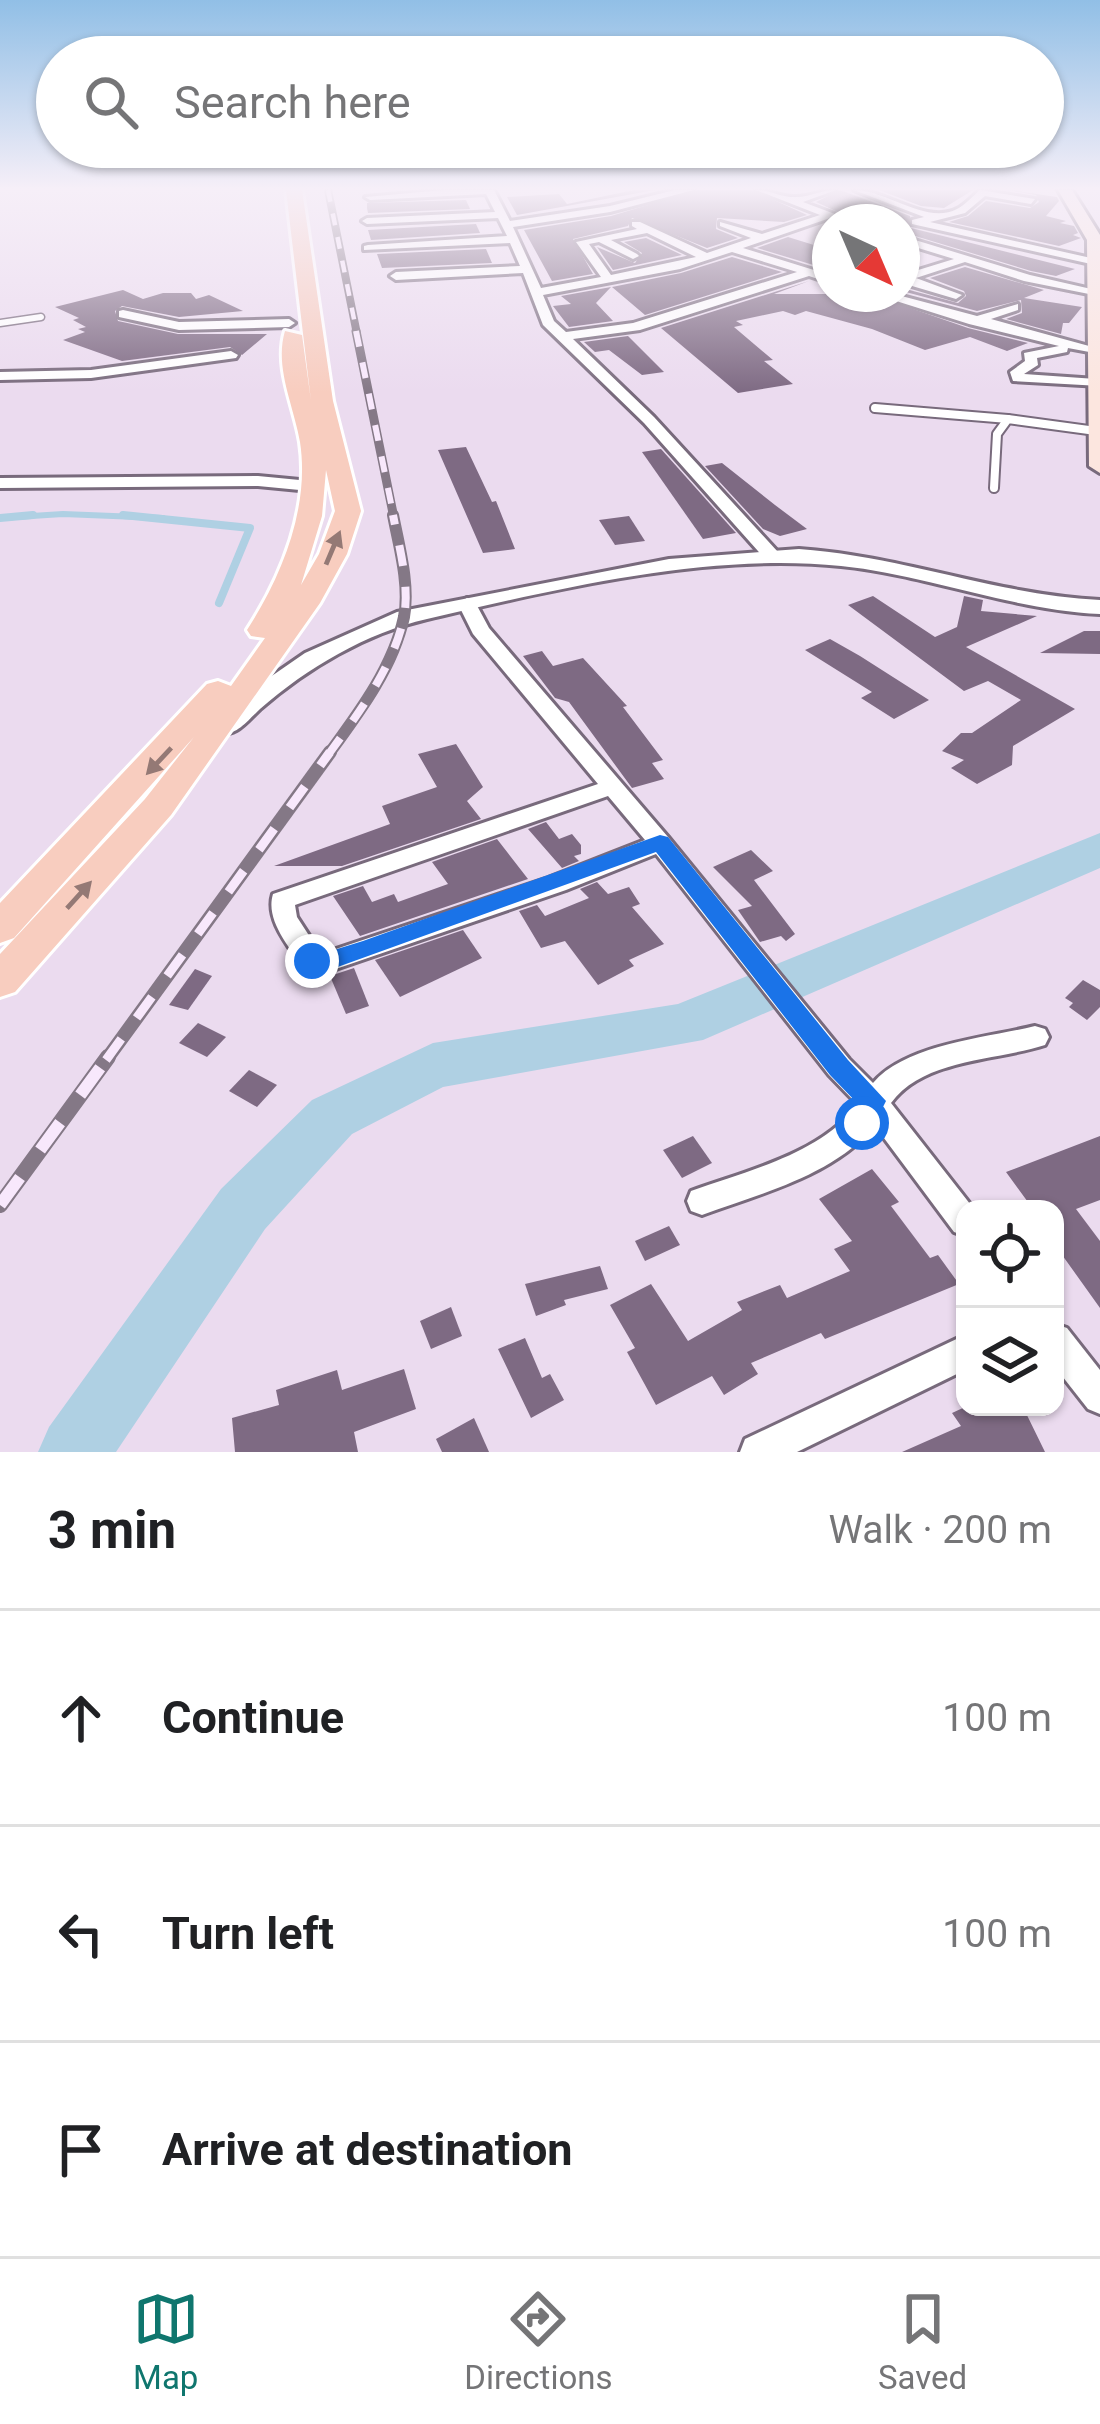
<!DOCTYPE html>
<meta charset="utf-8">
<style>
body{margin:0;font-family:Roboto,sans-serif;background:#f2f2f2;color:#202124}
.controls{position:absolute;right:36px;bottom:36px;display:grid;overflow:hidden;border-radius:24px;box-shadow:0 3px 9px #0004}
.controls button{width:108px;height:108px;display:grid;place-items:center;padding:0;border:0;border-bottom:3px solid #e0e0e0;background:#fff;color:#202124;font:60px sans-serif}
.compass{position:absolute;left:812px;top:204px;width:108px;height:108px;border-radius:50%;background:#fff;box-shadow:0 3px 9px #0004;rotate:136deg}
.stop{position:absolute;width:36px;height:36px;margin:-27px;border:9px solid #1a73e8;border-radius:50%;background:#fff}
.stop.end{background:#1a73e8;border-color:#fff;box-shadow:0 3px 12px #0008}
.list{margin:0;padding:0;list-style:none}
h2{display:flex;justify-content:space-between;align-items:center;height:156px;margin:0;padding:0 48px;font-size:51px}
h2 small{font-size:39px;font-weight:400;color:#757577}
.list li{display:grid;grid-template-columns:78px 1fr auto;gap:36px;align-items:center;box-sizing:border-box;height:216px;padding:0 48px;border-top:3px solid #e0e0e0}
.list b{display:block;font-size:45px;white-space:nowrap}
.list em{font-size:39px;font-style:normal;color:#757577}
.icon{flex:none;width:66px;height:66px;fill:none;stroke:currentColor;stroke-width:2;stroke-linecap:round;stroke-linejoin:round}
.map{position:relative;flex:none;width:1100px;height:1452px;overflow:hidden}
.search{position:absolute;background:#fff;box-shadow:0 3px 9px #0004;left:36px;right:36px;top:36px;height:132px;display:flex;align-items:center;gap:30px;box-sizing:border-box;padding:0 42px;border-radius:66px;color:#757577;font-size:45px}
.sheet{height:804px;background:#fff}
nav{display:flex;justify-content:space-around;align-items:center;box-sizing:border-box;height:168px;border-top:3px solid #e0e0e0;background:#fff;font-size:33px;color:#757577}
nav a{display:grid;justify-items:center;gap:6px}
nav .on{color:#0f766e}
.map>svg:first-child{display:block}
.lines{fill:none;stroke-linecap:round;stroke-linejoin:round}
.stream-far1{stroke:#afd0e3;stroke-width:6}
.stream{stroke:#afd0e3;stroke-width:8}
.river{fill:#afd0e3;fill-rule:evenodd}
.building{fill:#7e6a83}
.service-far1-casing{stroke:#786a7c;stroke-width:9}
.service-casing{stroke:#786a7c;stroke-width:12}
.minor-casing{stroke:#786a7c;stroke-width:6}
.tertiary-casing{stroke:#786a7c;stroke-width:6}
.secondary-casing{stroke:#786a7c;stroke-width:6}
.primary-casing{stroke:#fff;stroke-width:6}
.service-far1{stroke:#fff;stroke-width:6}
.service{stroke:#fff;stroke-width:8}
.minor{fill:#fff;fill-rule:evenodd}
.tertiary{fill:#fff;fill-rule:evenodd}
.secondary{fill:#fce6df;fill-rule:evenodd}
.primary{fill:#f8cdbf;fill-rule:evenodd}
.rail-far4-casing{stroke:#847886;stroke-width:8}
.rail-far3-casing{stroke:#847886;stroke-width:9}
.rail-far2-casing{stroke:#847886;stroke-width:12}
.rail-far1-casing{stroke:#847886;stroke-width:14}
.rail-casing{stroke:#847886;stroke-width:16}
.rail-far4{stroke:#f8e8fc;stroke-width:4.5;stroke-dasharray:12;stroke-linecap:butt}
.rail-far3{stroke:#f8e8fc;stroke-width:6;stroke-dasharray:16;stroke-linecap:butt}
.rail-far2{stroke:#f8e8fc;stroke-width:8;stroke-dasharray:21;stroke-linecap:butt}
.rail-far1{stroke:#f8e8fc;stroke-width:9;stroke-dasharray:26;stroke-linecap:butt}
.rail{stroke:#f8e8fc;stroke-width:12;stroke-dasharray:34;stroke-linecap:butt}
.oneway{fill:#947975}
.route{fill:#1a73e8}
</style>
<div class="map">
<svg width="1100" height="1452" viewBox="0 0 1100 1452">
<rect width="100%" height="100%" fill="#ebdbef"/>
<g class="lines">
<!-- stream-far1 -->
<path class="stream-far1" d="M0,518L63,514L163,518"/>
<!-- stream -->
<g class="stream">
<path d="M123,515L250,528L219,603"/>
<path d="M0,518L33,515"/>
</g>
<!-- river -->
<path class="river" d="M1100,833V868L703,1040L443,1087L352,1134L265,1229L116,1452H38L49,1427L221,1189L312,1100L433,1043L678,1004Z"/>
</g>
<!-- building -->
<g class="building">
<path d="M634,190H655L517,215L507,197L559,194L567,204Z"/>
<path d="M698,190H752L807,215L784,222L717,218L716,229L738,238L707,248L632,218L628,226L573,239L593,274L552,281L524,230L611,216Z"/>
<path d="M840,190L910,216L911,228L1075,269L1056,276L1031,271L902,232V222H860L816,202Z"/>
<path d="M879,190H973L944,208L921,206Z"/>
<path d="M1009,190L1057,197L1059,201L1046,216L1066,221L1060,223L1074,226L1078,233L1073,235L1081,238L1059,246L949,222L968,216L986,201L1030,208L1039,202L1036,195Z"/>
<path d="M466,200L470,209L368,213L367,208V203Z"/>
<path d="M476,224L480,233L371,240L368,230Z"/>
<path d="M788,237L830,250V270L757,248Z"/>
<path d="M646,238L682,255L613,270L597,247L635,263L642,253L624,242Z"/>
<path d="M486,249L492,263L382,268L377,254Z"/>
<path d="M732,257L782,272L645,315L612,287L681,273Z"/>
<path d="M965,267L1044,290L1024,298L1082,307L1069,323H1063L1061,334L1006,319L1022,313L1021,300L977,311L902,291V288L958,303L966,296L964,291L930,278Z"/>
<path d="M809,281L774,294H870L968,328L1028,343L1007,351L970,337L925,350L872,329L806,311L795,315L783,311L736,321L743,325L734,327L773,360L764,361L793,384L738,393L661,328Z"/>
<path d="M611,287L596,303L613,321L569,327L553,306L571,304L561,296Z"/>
<path d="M123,290L143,299L163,293H191L196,299L209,295L243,311L179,317L122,306L115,311L118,321L178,334H267L242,355L230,347L122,361L63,340L85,332L78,329L86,327L73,320L79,318L55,307Z"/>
<path d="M628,336L664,372L642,375L609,350L595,352L584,342Z"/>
<path d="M466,447L492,502L496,501L515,549L483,553L438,450Z"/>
<path d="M661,449L736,533L703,539L642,452Z"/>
<path d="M722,463L775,505L807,529L780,536L763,529L705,466Z"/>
<path d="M629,516L645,541L615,545L599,520Z"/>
<path d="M873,596L935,637L957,627L964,596L983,600L981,611L1037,616L966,647L1075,709L1013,746L1012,765L977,784L951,768L964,760L942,751L961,733H972L1021,700L988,681L964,691L848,605Z"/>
<path d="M1084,631H1100V654L1040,653Z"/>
<path d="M830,639L860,656L929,700L894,719L861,698L872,692L805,650Z"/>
<path d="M542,651L553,666L583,658L627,706L623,707L663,760L652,763L664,779L632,788L569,702L555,698L523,656Z"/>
<path d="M456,744L483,787L467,801L481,819L342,866H274L390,824L382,806L437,787L418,754Z"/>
<path d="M546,822L559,839L572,834L581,845V854L574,856L579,861L562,868L528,829Z"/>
<path d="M497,839L528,879L360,936L333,896L363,886L372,902L394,894L398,902L448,884L432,862Z"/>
<path d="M751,850L773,871L754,880L795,934L786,941L781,936L760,942L738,910L752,906L713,867Z"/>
<path d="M597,882L608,894L629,887L640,904L632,907L664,944L629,960L634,966L598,985L565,941L541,948L519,911L537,905L545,916L589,898L580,889Z"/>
<path d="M463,930L482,958L400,997L375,960Z"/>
<path d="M354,968L369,1006L346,1014L330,976Z"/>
<path d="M195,969L212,976L188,1010L169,1005Z"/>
<path d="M1083,980L1100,990V1007L1087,1020L1069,1007L1073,1003L1065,998Z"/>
<path d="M198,1023L226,1037L207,1057L179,1043Z"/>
<path d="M249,1070L277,1085L257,1107L229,1091Z"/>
<path d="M693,1136L712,1163L682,1178L663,1150Z"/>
<path d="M1100,1136V1200L1076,1209L1100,1241V1308L1055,1245V1209H1033L1006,1172Z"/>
<path d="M872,1169L899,1202L891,1206L930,1258L938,1255L959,1284L825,1339L821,1333L751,1363L758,1374L724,1395L712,1376L656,1405L627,1352L635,1348L610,1305L651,1284L688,1341L742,1310L737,1302L780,1285L787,1298L850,1271L834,1249L852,1241L819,1199Z"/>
<path d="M669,1226L680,1245L645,1261L635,1241Z"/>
<path d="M600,1266L608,1289L564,1300L566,1305L536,1316L525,1284Z"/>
<path d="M451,1307L462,1336L431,1349L420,1321Z"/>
<path d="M525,1338L542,1378L550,1374L564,1400L531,1418L498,1349Z"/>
<path d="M404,1369L416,1409L354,1432L358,1452H235L232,1418L279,1405L276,1390L337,1370L342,1390Z"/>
<path d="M965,1407H1023L1045,1452H902L961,1426L952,1413Z"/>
<path d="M474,1418L489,1452H442L436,1439Z"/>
</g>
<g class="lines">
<defs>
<path id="service-far1" d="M0,323L41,317"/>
<g id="service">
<path d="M875,408L1008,419"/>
<path d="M994,488L997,434L1008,419L1096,431"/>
</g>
<g id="minor">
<path d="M445,190H494L510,221L610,206L675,190H694L610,212L513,227L541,288L601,277L576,242L637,229L632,226V222H640L707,253L751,238L720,226V222L762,234L820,215L756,190C770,190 783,198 796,197C810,197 821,190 836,190L803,202L856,222L830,218L743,248L830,275V283L809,276L640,330L573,339L654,417L778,552V560H766L644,423L543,325L523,273L396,280L390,276L396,272L520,266L510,243L364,250V246L368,245L507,236L498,218L367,224L362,221L367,218L495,212L486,194L370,200L365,197ZM647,233L696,257L611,275L589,244L599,242L633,259L639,256L637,254L611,240ZM732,252L797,272L633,323L566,332L554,321L543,295L680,269Z"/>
<path d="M854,190C887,190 926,225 957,209C965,205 973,196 980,190L1035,199L1031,204L985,196L965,213L930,222L1100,260V266L912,224V220L924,217Z"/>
<path d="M902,236L1030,275L1100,291L1094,295L1024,281L965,262L916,278L962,295L956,299L902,283V275L954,259L902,243Z"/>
<path d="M874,294H894L977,316L1018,304V310L991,319L1100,349V354L1068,348L1067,352L1037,358L1038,365L1024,374L1096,379L1100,380V386L1013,381L1010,372L1025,361L1024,353L1059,346L969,324Z"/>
<path d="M123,310L179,322L289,319L295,323L289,327L179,330L119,317V311Z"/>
<path d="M231,351L238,355L236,358L91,378L0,380V372L91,370Z"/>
<path d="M258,476L310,481L318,486L310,491L258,486L0,488V478Z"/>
<path d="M467,598L474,600L489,628L668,837L849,1059L873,1083C906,1044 987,1038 1035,1026L1045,1029L1049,1037L1045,1045C996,1061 924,1058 891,1103L974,1209H965V1236L954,1232L875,1126C832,1176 762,1193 702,1215L691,1211L687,1201L691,1191C749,1170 818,1155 858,1105L829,1075L656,854L566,890L330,971L321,974L303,968C289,946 265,920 273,894L598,784L473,634L458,604ZM608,796L645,840L548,878L321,954L297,917L295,905Z"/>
<path d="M1055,1324L1067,1328L1100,1370V1414L1088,1409L1055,1367Z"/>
<path d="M965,1335V1370L797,1452H740L745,1439Z"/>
</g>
<path id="tertiary" d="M799,549C902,556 997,595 1100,600V614C1011,610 929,575 841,566C708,552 557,589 427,619C366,633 307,668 260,709C246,722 236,738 215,733L211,727L250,691L305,653L397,612L669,559Z"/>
<path id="secondary" d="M1058,190H1072L1100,235V473L1089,466L1087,240Z"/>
<path id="primary" d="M286,190H302L333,401L361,511L347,554L320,603L171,815L15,992L0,997V954L145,799L194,737L14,938L0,943V903L207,684L218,681L231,686L265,638L251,636L247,630C282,576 310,507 300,442C294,406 274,367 285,331L302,335L311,401ZM326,470L335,511L319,554L301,585L322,516Z"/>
</defs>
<!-- service-far1 casing -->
<use href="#service-far1" class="service-far1-casing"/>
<!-- service casing -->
<use href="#service" class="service-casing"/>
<!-- minor casing -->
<use href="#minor" class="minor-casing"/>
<!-- tertiary casing -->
<use href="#tertiary" class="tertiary-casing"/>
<!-- secondary casing -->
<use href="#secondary" class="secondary-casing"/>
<!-- primary casing -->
<use href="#primary" class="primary-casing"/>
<!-- service-far1 -->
<use href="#service-far1" class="service-far1"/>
<!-- service -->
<use href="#service" class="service"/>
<!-- minor -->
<use href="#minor" class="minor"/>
<!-- tertiary -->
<use href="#tertiary" class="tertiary"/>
<!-- secondary -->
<use href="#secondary" class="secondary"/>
<!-- primary -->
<use href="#primary" class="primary"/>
<defs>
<path id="rail-far4" d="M328,190L357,334"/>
<path id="rail-far3" d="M356,331L394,518"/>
<path id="rail-far2" d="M328,755C358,714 393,668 404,617C410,585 399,546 393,515"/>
<path id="rail-far1" d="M106,1060L330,752"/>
<path id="rail" d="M0,1205L108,1057"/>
</defs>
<!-- rail-far4 casing -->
<use href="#rail-far4" class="rail-far4-casing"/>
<!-- rail-far3 casing -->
<use href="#rail-far3" class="rail-far3-casing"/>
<!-- rail-far2 casing -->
<use href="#rail-far2" class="rail-far2-casing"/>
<!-- rail-far1 casing -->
<use href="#rail-far1" class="rail-far1-casing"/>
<!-- rail casing -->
<use href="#rail" class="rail-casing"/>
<!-- rail-far4 -->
<use href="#rail-far4" class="rail-far4"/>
<!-- rail-far3 -->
<use href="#rail-far3" class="rail-far3"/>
<!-- rail-far2 -->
<use href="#rail-far2" class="rail-far2"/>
<!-- rail-far1 -->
<use href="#rail-far1" class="rail-far1"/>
<!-- rail -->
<use href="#rail" class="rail"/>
</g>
<!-- one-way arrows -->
<defs><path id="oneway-solid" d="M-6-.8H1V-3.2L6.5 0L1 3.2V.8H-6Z" transform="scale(3)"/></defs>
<g class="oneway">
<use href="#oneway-solid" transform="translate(333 548) rotate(-67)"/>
<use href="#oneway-solid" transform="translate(159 761) rotate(133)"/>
<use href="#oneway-solid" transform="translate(79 895) rotate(-48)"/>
</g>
<!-- sky -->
<linearGradient id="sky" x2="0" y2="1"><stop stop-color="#91bfe6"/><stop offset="0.48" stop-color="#f6eff8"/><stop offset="1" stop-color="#f6eff8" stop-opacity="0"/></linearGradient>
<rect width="1100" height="393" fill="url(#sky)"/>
<!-- route -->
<path class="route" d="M660,835L668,837L848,1060L886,1101L871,1131H852L848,1123L858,1104L830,1075L656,852L321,973L303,968L300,961L303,955L321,954L363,941Z"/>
</svg>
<div class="controls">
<button><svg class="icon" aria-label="locate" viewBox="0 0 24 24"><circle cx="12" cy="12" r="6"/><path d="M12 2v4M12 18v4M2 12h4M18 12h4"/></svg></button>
<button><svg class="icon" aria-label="layers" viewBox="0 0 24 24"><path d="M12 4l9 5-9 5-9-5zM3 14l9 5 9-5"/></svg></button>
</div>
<svg class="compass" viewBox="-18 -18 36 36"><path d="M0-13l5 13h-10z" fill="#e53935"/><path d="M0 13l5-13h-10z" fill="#757577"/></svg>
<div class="stop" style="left:862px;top:1123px"></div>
<div class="stop end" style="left:312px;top:961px"></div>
<div class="search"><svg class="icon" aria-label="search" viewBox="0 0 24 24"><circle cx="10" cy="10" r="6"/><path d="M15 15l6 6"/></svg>Search here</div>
</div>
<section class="sheet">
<h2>3 min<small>Walk · 200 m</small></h2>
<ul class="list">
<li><svg class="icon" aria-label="ahead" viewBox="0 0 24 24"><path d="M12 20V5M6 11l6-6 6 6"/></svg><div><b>Continue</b></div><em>100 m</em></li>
<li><svg class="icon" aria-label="left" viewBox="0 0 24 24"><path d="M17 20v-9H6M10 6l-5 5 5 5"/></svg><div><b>Turn left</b></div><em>100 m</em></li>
<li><svg class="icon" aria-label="arrive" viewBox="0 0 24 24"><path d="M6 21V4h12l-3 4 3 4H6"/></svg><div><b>Arrive at destination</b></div></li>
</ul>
</section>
<nav>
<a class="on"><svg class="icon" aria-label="map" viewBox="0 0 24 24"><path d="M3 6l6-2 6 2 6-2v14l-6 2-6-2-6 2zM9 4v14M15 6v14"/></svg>Map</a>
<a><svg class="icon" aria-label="directions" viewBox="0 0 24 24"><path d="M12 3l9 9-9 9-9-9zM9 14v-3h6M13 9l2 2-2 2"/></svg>Directions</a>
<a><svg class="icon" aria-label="saved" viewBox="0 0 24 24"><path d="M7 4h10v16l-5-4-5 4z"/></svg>Saved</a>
</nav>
